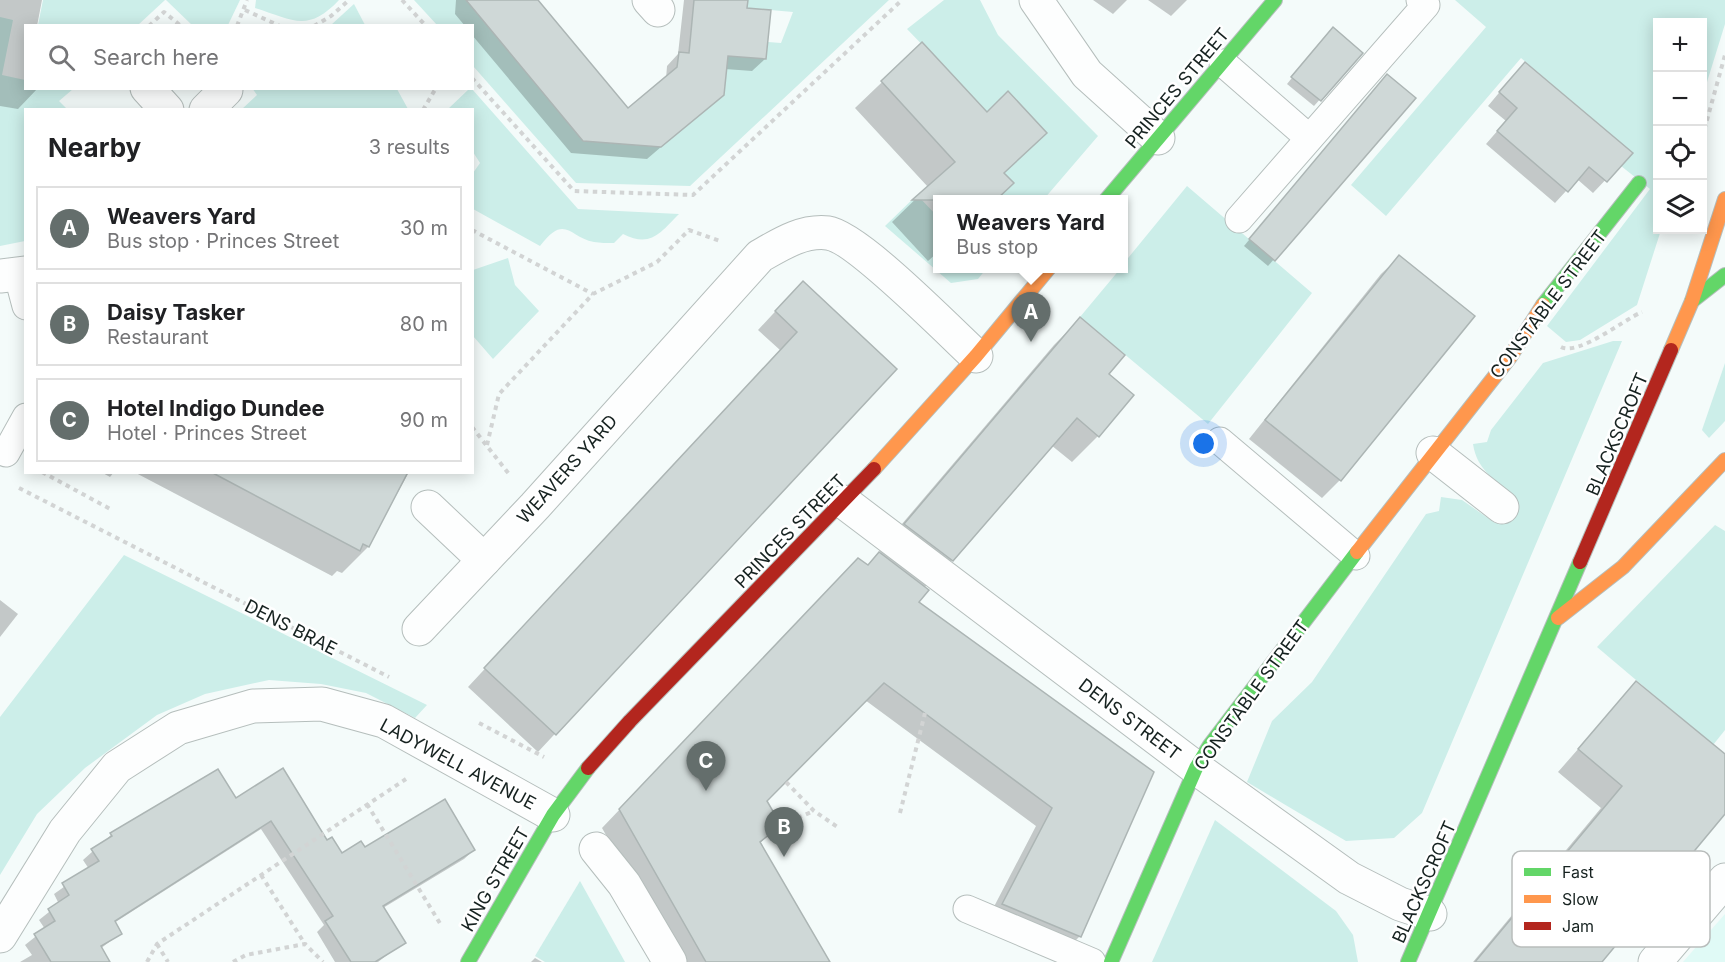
<!DOCTYPE html>
<meta charset="utf-8">
<style>
body{margin:0;font-family:Inter,sans-serif;background:#f6f6f6;color:#202124}
.controls{position:absolute;right:18px;top:18px;display:grid;overflow:hidden;border-radius:0px;box-shadow:0 3px 15px #0003}
.controls button{width:54px;height:54px;display:grid;place-items:center;padding:0;border:0;border-bottom:2px solid #e0e0e0;background:#fff;color:#202124;font:30px sans-serif}
.you{position:absolute;left:1204px;top:444px;width:21px;height:21px;margin:-15px;border:4px solid #fff;border-radius:50%;background:#1a73e8;box-shadow:0 0 0 9px #1a73e833}
.badge{display:grid;place-items:center;width:39px;height:39px;border-radius:50%;background:#646e6c;color:#fff;font-size:20px;font-weight:700}
.pin{position:absolute;translate:-50% -50px;filter:drop-shadow(0 2px 3px #0008)}
.pin::after{content:'';position:absolute;top:32px;width:21px;height:18px;background:inherit;clip-path:polygon(0 0,100% 0,50% 100%)}
.popup{position:absolute;left:933px;top:195px;width:195px;height:78px;box-sizing:border-box;display:grid;place-content:center;border-radius:0px;background:#fff;filter:drop-shadow(0 2px 4px #0005);font-size:20px;white-space:nowrap;color:#757577}
.popup b{font-size:22px;color:#202124}
.popup::after{content:'';position:absolute;left:50%;top:100%;margin-left:-12px;border:12px solid transparent;border-top-color:#fff}
.list{margin:0;padding:0;list-style:none}
h2{display:flex;justify-content:space-between;align-items:center;height:78px;margin:0;padding:0 24px;font-size:26px}
h2 small{font-size:20px;font-weight:400;color:#757577}
.list li{display:grid;grid-template-columns:39px 1fr auto;gap:18px;align-items:center;box-sizing:border-box;height:84px;margin:0 12px 12px;padding:0 12px;border:2px solid #e0e0e0;border-radius:0px}
.list b{display:block;font-size:22px;white-space:nowrap}
.list p{margin:0;font-size:20px;white-space:nowrap;color:#757577}
.list em{font-size:20px;font-style:normal;color:#757577}
.icon{flex:none;width:33px;height:33px;fill:none;stroke:currentColor;stroke-width:2;stroke-linecap:round;stroke-linejoin:round}
.map{position:relative;flex:none;width:1725px;height:962px;overflow:hidden}
.search{position:absolute;background:#fff;box-shadow:0 3px 15px #0003;left:24px;top:24px;width:450px;height:66px;display:flex;align-items:center;gap:15px;box-sizing:border-box;padding:0 21px;border-radius:0px;color:#757577;font-size:22px}
.panel{position:absolute;background:#fff;box-shadow:0 3px 15px #0003;left:24px;top:108px;width:450px;height:366px;border-radius:0px}
.map>svg:first-child{display:block}
.built{fill:#e0faf6}
.green{fill:#cceee9}
.shadow{fill:#0003}
.building{fill:#cfd8d7;stroke:#acb5b4;stroke-width:1.5}
.lines{fill:none;stroke-linecap:round;stroke-linejoin:round}
.lane-casing{stroke:#b5bebc;stroke-width:29}
.street-casing{stroke:#b5bebc;stroke-width:35}
.fast-casing{stroke:#b5bebc;stroke-width:16}
.slow-casing{stroke:#b5bebc;stroke-width:16}
.jam-casing{stroke:#b5bebc;stroke-width:16}
.path{stroke:#d2d4d4;stroke-width:4;stroke-dasharray:4.5 4.5;stroke-linecap:butt}
.lane{stroke:#fdfefe;stroke-width:27}
.street{stroke:#fdfefe;stroke-width:33}
.fast{stroke:#63d668;stroke-width:14}
.slow{stroke:#ff974d;stroke-width:14}
.jam{stroke:#b3261e;stroke-width:14}
.labels{text-anchor:middle;dominant-baseline:central;stroke-width:5;stroke-linejoin:round;paint-order:stroke}
.street-label{font-size:18px;fill:#162220;stroke:#fff}
.key{fill:#fff;stroke:#b9bdbc;stroke-width:1.5}
.key-label{font-size:16px;fill:#162220}
</style>
<div class="map">
<svg width="1725" height="962" viewBox="0 0 1725 962">
<rect width="100%" height="100%" fill="#f4fbfa"/>
<!-- built -->
<path class="built" d="M1725,914V962H1683Z"/>
<!-- green -->
<g class="green">
<path d="M43,0H165L138,25H38Z"/>
<path d="M166,0H240L228,25L193,26Z"/>
<path d="M256,0H339C308,33 293,20 255,8Z"/>
<path d="M414,0H467L583,141L661,147L724,95L728,56L766,59L768,42L781,43L793,12L747,8L748,0H889L690,186L576,183L473,66L472,26L437,25Z"/>
<path d="M944,0H980L998,35L1098,136L1044,199H996L1013,183L1004,173L987,112L907,29Z"/>
<path d="M1455,0H1725V24L1703,95L1702,22H1658V230H1661L1637,305L1580,340L1566,342L1547,326L1650,189L1621,166L1632,152L1521,58L1386,216L1351,185L1486,27Z"/>
<path d="M354,4L365,25H331Z"/>
<path d="M0,17L13,20L2,75L25,80L26,88L73,89L59,101L67,109L26,110L25,241L0,246Z"/>
<path d="M252,88L397,89L408,109H242L257,95Z"/>
<path d="M469,89H472L578,209L679,214C660,233 651,248 623,234L614,243C607,243 600,243 594,242C569,237 565,213 540,246L473,209V173L480,163L473,152L472,110L448,109Z"/>
<path d="M1187,186L1312,293L1208,424L1080,317L1120,269L1124,268V263Z"/>
<path d="M917,195L938,217V268L986,269L978,279L951,283L885,226Z"/>
<path d="M508,258L515,285L539,311L493,359L473,336V270Z"/>
<path d="M1613,341H1622L1422,813L1394,838L1346,841L1247,782L1272,721L1312,682L1426,514L1439,511L1441,497L1462,500L1495,523L1513,494C1494,479 1477,470 1473,444L1487,442L1491,430L1543,363Z"/>
<path d="M1725,363V421L1709,438L1702,430Z"/>
<path d="M1715,525L1725,531V730L1713,745L1597,647Z"/>
<path d="M124,555L427,705L415,718L366,693L321,684L269,680L205,694L157,715L85,768L37,814L0,875V717Z"/>
<path d="M1215,820L1336,911L1353,935L1358,962H1152Z"/>
<path d="M580,881L625,962H545L535,956Z"/>
</g>
<!-- shadow -->
<g class="shadow">
<path d="M0,0H42L37,26H26V88H38L18,109L0,106Z"/>
<path d="M456,0H536L628,110L666,79L667,66L678,54L684,0H746L745,9L765,59L752,71L725,69L723,94L647,159L571,153L472,35V26H465L455,14Z"/>
<path d="M1093,0H1127L1113,14Z"/>
<path d="M1148,0H1187L1171,16Z"/>
<path d="M1327,35L1361,53L1314,106L1287,84Z"/>
<path d="M922,44L1003,174L938,200V252L928,261L892,222L928,187L855,108Z"/>
<path d="M1513,76L1631,153L1593,193L1577,179L1555,203L1486,144L1506,121L1488,106Z"/>
<path d="M1381,82L1414,98L1268,266L1244,246Z"/>
<path d="M1399,257L1473,316L1340,480L1322,498L1249,439L1381,274Z"/>
<path d="M785,301L894,369L538,752L468,687L780,350L758,330Z"/>
<path d="M1080,319L1107,374L1098,436L1072,462L1051,445L952,560L924,588L917,602L1153,773L1080,936L1062,954L986,922L1036,826L865,700L765,801L779,825L759,844L829,962H678L602,828L841,577L867,566L881,553L879,551L1054,345Z"/>
<path d="M101,472H114L110,477Z"/>
<path d="M134,472H409L368,547L342,573L337,571L332,576Z"/>
<path d="M0,600L18,614L0,637Z"/>
<path d="M1636,683L1725,757V812L1601,962H1473L1601,808L1558,772Z"/>
<path d="M236,800L327,842L341,855L364,849L474,850L464,859L383,908L404,942L378,962H335L317,932L324,925L261,829L114,923L121,933L100,949V962H20L32,955L25,945L45,929L39,920L59,904L54,894L89,869L83,860L111,835Z"/>
<path d="M535,958L542,962H531Z"/>
</g>
<!-- building -->
<g class="building">
<path d="M466,0H538L628,108L677,67L679,52L689,53L694,0H748L747,8L771,10L766,59L728,56L724,95L661,147L583,141Z"/>
<path d="M1333,27L1363,53L1321,101L1291,77Z"/>
<path d="M922,42L987,112L1008,91L1047,133L1004,173L1014,183L996,200H912L955,162L881,81Z"/>
<path d="M1525,62L1633,153L1607,182L1589,167L1568,192L1497,131L1517,108L1499,92Z"/>
<path d="M1387,74L1416,98L1275,261L1249,239Z"/>
<path d="M1399,255L1475,316L1341,481L1265,420Z"/>
<path d="M803,281L897,369L556,735L484,668L797,332L775,311Z"/>
<path d="M1080,317L1125,355L1109,374L1134,395L1099,437L1077,418L953,561L904,524Z"/>
<path d="M211,472H408L369,547L363,544L360,551Z"/>
<path d="M879,552L929,590L919,602L1154,772L1081,937L1002,904L1052,808L884,683L767,801L781,825L760,842L830,962H706L619,809L858,558L868,565Z"/>
<path d="M1636,681L1725,754V814L1602,962H1475L1622,786L1578,749Z"/>
<path d="M283,768L327,840L332,837L342,853L361,841L365,847L445,799L475,850L383,906L406,943L375,962H351L325,921L333,916L271,821L115,921L122,934L101,946L110,962H51L34,934L55,921L48,909L69,895L62,883L99,861L91,849L112,836L110,833L218,769L236,798Z"/>
</g>
<g class="lines">
<defs>
<g id="lane">
<path d="M1223,63L1309,138"/>
<path d="M1239,219L1426,5L1420,0"/>
<path d="M18,276L26,306"/>
<path d="M1220,441L1356,556"/>
<path d="M6,453L26,417"/>
<path d="M967,909L1092,962"/>
</g>
<g id="street">
<path d="M649,0L658,10"/>
<path d="M1036,0L1087,74L1158,138"/>
<path d="M147,88L167,110"/>
<path d="M206,110L226,90"/>
<path d="M0,276L26,273"/>
<path d="M1433,453L1502,507"/>
<path d="M844,502L1196,768L1349,878L1400,904L1430,914"/>
<path d="M428,507L484,560"/>
<path d="M419,629L535,506L760,256C781,244 803,230 828,233C857,237 949,331 976,356"/>
<path d="M596,849L624,884L670,962"/>
<path d="M0,936L65,831L117,767L178,728L253,706L322,704L384,721L553,815"/>
<path d="M1655,962L1725,880"/>
</g>
<g id="fast">
<path d="M1106,200L1275,0"/>
<path d="M1692,301L1725,275"/>
<path d="M1543,305L1639,183"/>
<path d="M468,962L553,815L588,768"/>
<path d="M1111,962L1196,768L1210,745L1357,552"/>
<path d="M1408,962L1580,562"/>
</g>
<g id="slow">
<path d="M1671,350L1692,301L1725,199"/>
<path d="M874,469L976,356L1049,268"/>
<path d="M1357,552L1510,357L1543,305"/>
<path d="M1558,618L1623,567L1725,460"/>
</g>
<g id="jam">
<path d="M1580,562L1671,350"/>
<path d="M588,768L630,721L874,469"/>
</g>
</defs>
<!-- lane casing -->
<use href="#lane" class="lane-casing"/>
<!-- street casing -->
<use href="#street" class="street-casing"/>
<!-- fast casing -->
<use href="#fast" class="fast-casing"/>
<!-- slow casing -->
<use href="#slow" class="slow-casing"/>
<!-- jam casing -->
<use href="#jam" class="jam-casing"/>
<!-- path -->
<g class="path">
<path d="M402,0L426,26"/>
<path d="M245,10L280,26"/>
<path d="M149,26L164,12L181,26"/>
<path d="M237,26L247,0"/>
<path d="M314,26L331,16L349,0"/>
<path d="M472,78L574,191L693,195L902,0"/>
<path d="M423,110L436,88"/>
<path d="M1702,138L1725,55"/>
<path d="M472,230L593,294"/>
<path d="M1561,347C1579,356 1623,320 1642,312"/>
<path d="M472,427L509,474"/>
<path d="M487,445L499,394L593,294L657,262L689,230L720,241"/>
<path d="M42,472L112,510"/>
<path d="M19,488L389,677"/>
<path d="M479,723L544,757"/>
<path d="M786,782L814,811L839,828"/>
<path d="M367,804L441,925"/>
<path d="M900,813L925,713"/>
<path d="M781,825L814,811"/>
<path d="M261,875L305,944"/>
<path d="M157,944L168,962"/>
<path d="M147,962L157,944L406,779"/>
<path d="M233,962L246,955L305,944L323,962"/>
</g>
<!-- lane -->
<use href="#lane" class="lane"/>
<!-- street -->
<use href="#street" class="street"/>
<!-- fast -->
<use href="#fast" class="fast"/>
<!-- slow -->
<use href="#slow" class="slow"/>
<!-- jam -->
<use href="#jam" class="jam"/>
</g>
<g class="labels">
<!-- street labels -->
<g class="street-label">
<text transform="translate(1177 88) rotate(-50)">PRINCES STREET</text>
<text transform="translate(1548 304) rotate(-53)">CONSTABLE STREET</text>
<text transform="translate(1617 434) rotate(-67)">BLACKSCROFT</text>
<text transform="translate(567 469) rotate(-48)">WEAVERS YARD</text>
<text transform="translate(790 531) rotate(-46)">PRINCES STREET</text>
<text transform="translate(291 627) rotate(27)">DENS BRAE</text>
<text transform="translate(1251 695) rotate(-54)">CONSTABLE STREET</text>
<text transform="translate(1130 719) rotate(37)">DENS STREET</text>
<text transform="translate(458 764) rotate(28)">LADYWELL AVENUE</text>
<text transform="translate(495 879) rotate(-60)">KING STREET</text>
<text transform="translate(1424 882) rotate(-66)">BLACKSCROFT</text>
</g>
</g>
<!-- legend -->
<rect x="1512" y="851" width="198" height="96" rx="9" class="key"/>
<rect x="1524" y="868" width="27" height="8" fill="#63d668"/>
<rect x="1524" y="895" width="27" height="8" fill="#ff974d"/>
<rect x="1524" y="922" width="27" height="8" fill="#b3261e"/>
<g class="key-label">
<text x="1562" y="878">Fast</text>
<text x="1562" y="905">Slow</text>
<text x="1562" y="932">Jam</text>
</g>
</svg>
<div class="controls">
<button>+</button>
<button>−</button>
<button><svg class="icon" aria-label="locate" viewBox="0 0 24 24"><circle cx="12" cy="12" r="6"/><path d="M12 2v4M12 18v4M2 12h4M18 12h4"/></svg></button>
<button><svg class="icon" aria-label="layers" viewBox="0 0 24 24"><path d="M12 4l9 5-9 5-9-5zM3 14l9 5 9-5"/></svg></button>
</div>
<div class="you"></div>
<div class="pin badge" style="left:1031px;top:342px">A</div>
<div class="popup"><b>Weavers Yard</b>Bus stop</div>
<div class="pin badge" style="left:784px;top:857px">B</div>
<div class="pin badge" style="left:706px;top:791px">C</div>
<div class="search"><svg class="icon" aria-label="search" viewBox="0 0 24 24"><circle cx="10" cy="10" r="6"/><path d="M15 15l6 6"/></svg>Search here</div>
<section class="panel">
<h2>Nearby<small>3 results</small></h2>
<ul class="list">
<li><span class="badge">A</span><div><b>Weavers Yard</b><p>Bus stop · Princes Street</p></div><em>30 m</em></li>
<li><span class="badge">B</span><div><b>Daisy Tasker</b><p>Restaurant</p></div><em>80 m</em></li>
<li><span class="badge">C</span><div><b>Hotel Indigo Dundee</b><p>Hotel · Princes Street</p></div><em>90 m</em></li>
</ul>
</section>
</div>
